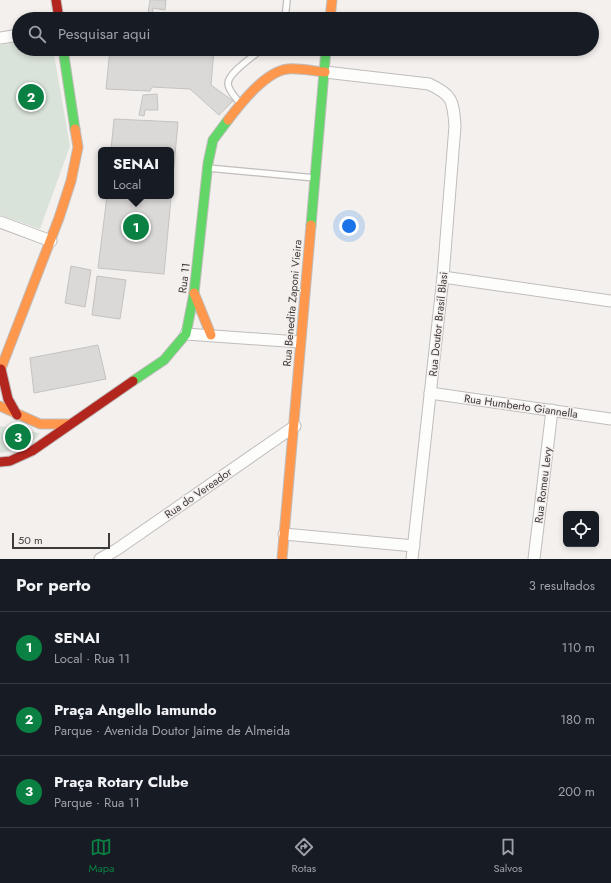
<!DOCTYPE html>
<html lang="pt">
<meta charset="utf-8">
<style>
body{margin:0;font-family:Jost,sans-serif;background:#242831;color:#f1f3f6}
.controls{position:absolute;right:12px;bottom:12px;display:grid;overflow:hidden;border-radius:6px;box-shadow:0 2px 6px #0003}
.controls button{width:36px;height:36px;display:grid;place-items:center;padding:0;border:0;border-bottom:1px solid #363941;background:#171b24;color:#f1f3f6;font:20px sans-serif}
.scale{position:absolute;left:12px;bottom:10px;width:98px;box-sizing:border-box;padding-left:4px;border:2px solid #3d3b3a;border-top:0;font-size:11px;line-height:14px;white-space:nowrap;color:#3d3b3a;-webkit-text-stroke:3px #f4efed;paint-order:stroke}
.you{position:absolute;left:349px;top:226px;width:14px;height:14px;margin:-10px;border:3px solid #fff;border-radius:50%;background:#1a73e8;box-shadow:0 0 0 6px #1a73e833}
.badge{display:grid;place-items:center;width:26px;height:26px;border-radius:50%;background:#0b8043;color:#fff;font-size:13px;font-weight:700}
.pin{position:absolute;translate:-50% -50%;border:2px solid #fff;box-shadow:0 1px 4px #0006}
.popup{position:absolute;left:98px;top:147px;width:76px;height:52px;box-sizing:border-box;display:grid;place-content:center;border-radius:6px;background:#171b24;filter:drop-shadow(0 1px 3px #0005);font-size:13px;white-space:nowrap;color:#9ea1a6}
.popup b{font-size:15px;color:#f1f3f6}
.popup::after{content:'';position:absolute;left:50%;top:100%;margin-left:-8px;border:8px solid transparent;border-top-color:#171b24}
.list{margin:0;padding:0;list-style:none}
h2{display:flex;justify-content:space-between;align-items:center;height:52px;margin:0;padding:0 16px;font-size:17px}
h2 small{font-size:13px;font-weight:400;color:#9ea1a6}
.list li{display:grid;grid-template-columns:26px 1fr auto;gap:12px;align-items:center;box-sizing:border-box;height:72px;padding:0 16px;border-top:1px solid #363941}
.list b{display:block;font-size:15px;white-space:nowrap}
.list p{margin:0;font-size:13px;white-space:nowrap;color:#9ea1a6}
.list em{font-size:13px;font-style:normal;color:#9ea1a6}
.icon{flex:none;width:22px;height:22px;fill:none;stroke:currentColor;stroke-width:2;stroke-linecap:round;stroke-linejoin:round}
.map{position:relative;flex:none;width:611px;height:559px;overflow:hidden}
.search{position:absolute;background:#171b24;box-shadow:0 2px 6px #0003;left:12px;right:12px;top:12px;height:44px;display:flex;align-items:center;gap:10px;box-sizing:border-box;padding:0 14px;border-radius:22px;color:#9ea1a6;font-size:15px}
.sheet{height:268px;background:#171b24}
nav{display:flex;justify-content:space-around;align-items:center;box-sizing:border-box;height:56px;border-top:1px solid #363941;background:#171b24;font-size:11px;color:#9ea1a6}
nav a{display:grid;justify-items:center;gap:2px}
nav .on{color:#0b8043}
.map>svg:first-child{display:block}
.park{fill:#d9e3d9}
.building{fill:#dbd9d7;stroke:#c5c3c1}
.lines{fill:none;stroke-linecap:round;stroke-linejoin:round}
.lane-casing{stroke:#c0bdbc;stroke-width:8}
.street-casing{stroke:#c0bdbc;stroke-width:13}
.fast-casing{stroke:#c0bdbc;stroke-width:11}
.slow-casing{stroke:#c0bdbc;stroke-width:11}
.jam-casing{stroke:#c0bdbc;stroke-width:11}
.lane{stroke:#fdfdfc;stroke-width:5.5}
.street{stroke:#fdfdfc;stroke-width:11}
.fast{stroke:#63d668;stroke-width:9}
.slow{stroke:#ff974d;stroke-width:9}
.jam{stroke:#b3261e;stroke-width:9}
.labels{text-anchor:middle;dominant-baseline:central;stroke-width:3;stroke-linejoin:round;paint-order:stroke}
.street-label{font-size:11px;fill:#3d3b3a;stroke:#f4efed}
</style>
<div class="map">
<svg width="611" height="559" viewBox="0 0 611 559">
<rect width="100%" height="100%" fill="#f3f0ee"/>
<!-- park -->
<g class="park">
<path d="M19,42V49H53L70,146L40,229L0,215V45Z"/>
<path d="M0,426L40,433C31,446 16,450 0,453Z"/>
</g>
<!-- building -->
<g class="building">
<path d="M150,0H166L165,10L153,8L152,19H147Z"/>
<path d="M110,49H214L211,85L233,101L219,115L190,89L152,87L150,91L106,89Z"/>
<path d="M157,94L158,110H145L144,116L139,115L143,95Z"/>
<path d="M114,119L178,122L164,274L98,268L107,196H171V150H111Z"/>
<path d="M71,266L91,270L85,307L65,303Z"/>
<path d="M97,276L126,280L120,319L92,315Z"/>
<path d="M98,345L106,379L34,393L30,358Z"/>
</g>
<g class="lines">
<defs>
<g id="lane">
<path d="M285,19L287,0"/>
<path d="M239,102C235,97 228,90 228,83C229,72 254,56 262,49"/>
<path d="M208,168L315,178"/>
</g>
<g id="street">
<path d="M0,38L19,35"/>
<path d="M325,72L429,84C453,95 453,101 455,126L443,277L412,559"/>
<path d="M0,222L51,241"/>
<path d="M443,277L611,301"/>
<path d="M186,334L299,342"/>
<path d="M430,393L611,419"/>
<path d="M284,534L414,546"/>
<path d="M100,559L116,550L295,426"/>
<path d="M534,559L552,410"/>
</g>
<g id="fast">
<path d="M63,49L75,129"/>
<path d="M311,225L326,49"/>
<path d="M133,381L164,360L186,334L194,293L208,163L213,140L228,120"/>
</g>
<g id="slow">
<path d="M330,19L332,0"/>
<path d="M228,120C241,103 266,71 288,69C300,68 313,71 325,72"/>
<path d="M194,293L211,335"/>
<path d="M0,371L59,218L71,181L78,147L75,129"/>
<path d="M0,406L40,424H69"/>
<path d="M282,559L311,225"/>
</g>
<g id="jam">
<path d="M56,0L59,19"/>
<path d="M1,369L8,399L17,415"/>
<path d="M0,462L10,461L32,451L133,381"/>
</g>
</defs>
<!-- lane casing -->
<use href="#lane" class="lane-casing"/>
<!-- street casing -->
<use href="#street" class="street-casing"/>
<!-- fast casing -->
<use href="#fast" class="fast-casing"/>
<!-- slow casing -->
<use href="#slow" class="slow-casing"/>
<!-- jam casing -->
<use href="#jam" class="jam-casing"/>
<!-- lane -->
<use href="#lane" class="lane"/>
<!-- street -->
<use href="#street" class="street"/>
<!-- fast -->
<use href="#fast" class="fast"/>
<!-- slow -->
<use href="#slow" class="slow"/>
<!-- jam -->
<use href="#jam" class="jam"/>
</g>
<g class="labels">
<!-- street labels -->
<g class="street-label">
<text transform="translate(184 278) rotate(-83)">Rua 11</text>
<text transform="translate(292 303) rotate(-85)">Rua Benedita Zaponi Vieira</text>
<text transform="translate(438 324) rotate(-84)">Rua Doutor Brasil Blasi</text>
<text transform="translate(521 406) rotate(8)">Rua Humberto Giannella</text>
<text transform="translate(543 485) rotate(-83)">Rua Romeu Levy</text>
<text transform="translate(198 493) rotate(-35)">Rua do Vereador</text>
</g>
</g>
</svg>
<div class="controls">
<button><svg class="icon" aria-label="locate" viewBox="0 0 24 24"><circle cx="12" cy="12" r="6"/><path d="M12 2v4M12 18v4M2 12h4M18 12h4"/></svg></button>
</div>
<div class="scale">50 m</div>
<div class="you"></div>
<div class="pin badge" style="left:136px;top:227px">1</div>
<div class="popup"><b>SENAI</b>Local</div>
<div class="pin badge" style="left:31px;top:97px">2</div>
<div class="pin badge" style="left:18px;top:437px">3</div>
<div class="search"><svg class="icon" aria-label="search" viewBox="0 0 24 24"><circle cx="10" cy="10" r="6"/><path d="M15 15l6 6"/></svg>Pesquisar aqui</div>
</div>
<section class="sheet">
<h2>Por perto<small>3 resultados</small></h2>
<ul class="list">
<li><span class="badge">1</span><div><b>SENAI</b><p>Local · Rua 11</p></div><em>110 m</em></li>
<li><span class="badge">2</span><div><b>Praça Angello Iamundo</b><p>Parque · Avenida Doutor Jaime de Almeida</p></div><em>180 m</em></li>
<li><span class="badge">3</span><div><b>Praça Rotary Clube</b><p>Parque · Rua 11</p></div><em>200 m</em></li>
</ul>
</section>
<nav>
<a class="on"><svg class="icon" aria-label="map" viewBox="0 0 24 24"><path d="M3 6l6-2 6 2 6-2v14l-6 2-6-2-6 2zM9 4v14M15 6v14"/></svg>Mapa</a>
<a><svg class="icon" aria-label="directions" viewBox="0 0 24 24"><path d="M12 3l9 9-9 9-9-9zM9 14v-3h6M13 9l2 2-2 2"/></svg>Rotas</a>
<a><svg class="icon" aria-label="saved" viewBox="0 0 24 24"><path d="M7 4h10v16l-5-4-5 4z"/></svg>Salvos</a>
</nav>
